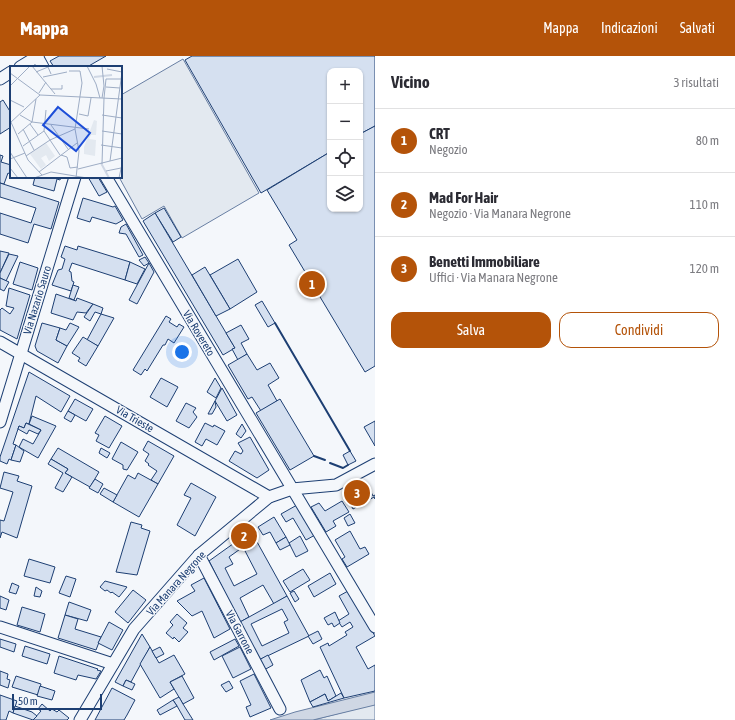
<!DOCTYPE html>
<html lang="it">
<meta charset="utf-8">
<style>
body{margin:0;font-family:"Asap Condensed",sans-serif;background:#f7f7f7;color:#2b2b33}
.controls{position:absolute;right:12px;top:12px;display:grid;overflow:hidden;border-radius:8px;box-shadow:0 1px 3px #0004}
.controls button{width:36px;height:36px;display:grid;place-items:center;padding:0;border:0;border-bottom:1px solid #e1e1e2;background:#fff;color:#2b2b33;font:20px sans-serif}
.scale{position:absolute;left:12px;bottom:10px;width:90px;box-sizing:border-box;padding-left:4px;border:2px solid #1d3f73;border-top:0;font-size:11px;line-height:14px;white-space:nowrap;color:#1d3f73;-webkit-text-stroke:3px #f4f7fb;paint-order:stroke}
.you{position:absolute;left:182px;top:296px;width:14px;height:14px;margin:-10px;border:3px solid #fff;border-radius:50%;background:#1a73e8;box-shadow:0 0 0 6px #1a73e833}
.badge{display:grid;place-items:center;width:26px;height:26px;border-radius:50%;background:#b45309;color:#fff;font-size:13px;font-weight:700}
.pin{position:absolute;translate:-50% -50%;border:2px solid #fff;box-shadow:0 1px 4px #0006}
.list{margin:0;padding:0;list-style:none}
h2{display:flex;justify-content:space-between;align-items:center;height:52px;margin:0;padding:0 16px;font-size:17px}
h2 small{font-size:13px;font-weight:400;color:#7c7c81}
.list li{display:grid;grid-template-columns:26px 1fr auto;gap:12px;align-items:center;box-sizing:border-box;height:64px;padding:0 16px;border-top:1px solid #e1e1e2}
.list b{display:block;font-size:15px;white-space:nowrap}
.list p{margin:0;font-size:13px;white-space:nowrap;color:#7c7c81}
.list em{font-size:13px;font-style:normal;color:#7c7c81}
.actions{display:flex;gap:8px;padding:12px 16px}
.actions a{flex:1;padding:9px 0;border:1px solid #b45309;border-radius:12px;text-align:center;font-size:14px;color:#b45309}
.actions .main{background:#b45309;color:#fff}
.icon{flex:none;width:22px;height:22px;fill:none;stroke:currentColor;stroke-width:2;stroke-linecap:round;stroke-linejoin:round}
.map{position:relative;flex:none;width:375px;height:664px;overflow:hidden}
header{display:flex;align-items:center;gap:24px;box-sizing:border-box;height:56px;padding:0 20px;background:#b45309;color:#fff}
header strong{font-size:19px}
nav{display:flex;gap:22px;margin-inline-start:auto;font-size:14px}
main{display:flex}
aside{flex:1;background:#fff}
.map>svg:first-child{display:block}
.green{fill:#e3e9f0;stroke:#687fa3}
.water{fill:#cfd7e4;stroke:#687fa3}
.building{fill:#d5e0f0;stroke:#1d3f73;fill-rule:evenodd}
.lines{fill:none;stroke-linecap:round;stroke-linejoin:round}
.minor-casing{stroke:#1d3f73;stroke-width:13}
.minor{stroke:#f4f7fb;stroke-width:11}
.wall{stroke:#1d3f73;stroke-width:2}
.labels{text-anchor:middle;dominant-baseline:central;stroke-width:3;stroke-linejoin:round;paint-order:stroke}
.street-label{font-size:11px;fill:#1d3f73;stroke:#f4f7fb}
.inset-river{fill:none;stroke:#cfd7e4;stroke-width:2}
.inset-road{fill:none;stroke:#9eadc5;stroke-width:1}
.view{fill:#1d4ed8;fill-opacity:0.15;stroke:#1d4ed8;stroke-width:2}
.inset-edge{fill:none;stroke:#1d3f73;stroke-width:2}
</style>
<header>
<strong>Mappa</strong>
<nav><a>Mappa</a><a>Indicazioni</a><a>Salvati</a></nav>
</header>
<main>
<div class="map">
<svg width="375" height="664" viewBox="0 0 375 664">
<rect width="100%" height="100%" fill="#f4f7fb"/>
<!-- green -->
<g class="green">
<path d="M183,3L259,137L182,182L164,150L142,163L119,121H121V39Z"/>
<path d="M375,648V664H313Z"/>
</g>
<!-- water -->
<path class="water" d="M375,636V649L313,664H270L295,656Z"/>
<!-- building -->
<g class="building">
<path d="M59,0H106L87,11H54L50,5Z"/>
<path d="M192,0H375V70L360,78V15H330V96L261,137L185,4Z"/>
<path d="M3,44L11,57V71L0,78V46Z"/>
<path d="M375,70V310L365,316L289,189L297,184L267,134L330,96V153H360V78Z"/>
<path d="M0,99L3,100L1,106L11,109L10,118L8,117L4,128L0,127Z"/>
<path d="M35,121H61L60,124L57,123L54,135L33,129Z"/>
<path d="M88,121H98L107,136L99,140Z"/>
<path d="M0,127L59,146L51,173L34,168L28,187L0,178V157L31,167L36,152L0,141Z"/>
<path d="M83,142L113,151L115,150L123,164L116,168L92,161L90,166L77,162Z"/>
<path d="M164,152L181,181L173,186L155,157Z"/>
<path d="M155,157L235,292L223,299L143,165Z"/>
<path d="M126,168L143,199L139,201L126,178L119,177L121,171Z"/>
<path d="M65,190L77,194L78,190L130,206L125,224L72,207L69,215L71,216L72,225L74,226L71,235L52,229L58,214L62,213L65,203L61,201Z"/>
<path d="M0,195L9,197L0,217Z"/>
<path d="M9,198L18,200L6,225L0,222V217Z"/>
<path d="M145,201L149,207L144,210L139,204Z"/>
<path d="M238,203L257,236L230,253L210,219Z"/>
<path d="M20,206L38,212L32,234L13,228Z"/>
<path d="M130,206L145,213L137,228L125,224Z"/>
<path d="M149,207L154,216L137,248L129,244Z"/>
<path d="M205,211L230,253L216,260L192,219Z"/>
<path d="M0,222L9,226L4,235L0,233Z"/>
<path d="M73,229L79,231L74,244L69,242Z"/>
<path d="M9,232L30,239L17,283L0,274V254L2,252L10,258L14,252L6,250Z"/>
<path d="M56,238L76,245L77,242L93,248L86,257L77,256L73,264L51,257Z"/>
<path d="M262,245L275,267L268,271L255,249Z"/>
<path d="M93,248L103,252L101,258L95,256L90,265L84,261Z"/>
<path d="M101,258L114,262L98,290L87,284Z"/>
<path d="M166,260L171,263L169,266L177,271L179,268L184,271L174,287L168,283L165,289H163L147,315L145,313L141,319L133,314Z"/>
<path d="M42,267L60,272L56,284L67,290L58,307L37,295L35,290Z"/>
<path d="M70,267L79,271L67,290L56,284L60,272L66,274Z"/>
<path d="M241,269L249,283L241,287L247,298L238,304L232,293L235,292L226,277Z"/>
<path d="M83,281L98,290L86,310L78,305L80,302L72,297Z"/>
<path d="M247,298L257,314L270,307L279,322L268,329L277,345L261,355L252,341L248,343L228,309Z"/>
<path d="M29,316L70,340L61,356L36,340L29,368L26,367L24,372L19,370L13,388L16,389L11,404L9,403L7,408L0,405V401Z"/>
<path d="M161,322L178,331L167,351L150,341Z"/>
<path d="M215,322L221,332L216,342L207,336Z"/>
<path d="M222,332L237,359L227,365L215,345Z"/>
<path d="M75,343L93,353L86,365L68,355Z"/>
<path d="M280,343L314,400L290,414L256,357Z"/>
<path d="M215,345L216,351L212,358H208Z"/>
<path d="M186,347L196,352L193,356L197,361L189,372L176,365Z"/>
<path d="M68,355L75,359L71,366L64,362Z"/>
<path d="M32,360L56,370L38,402L19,391L23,383L33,388L41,374L29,368Z"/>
<path d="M105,360L122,370L109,392L96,385L99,379L95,377Z"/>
<path d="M375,365V390L364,371Z"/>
<path d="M26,367L41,374L38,378L29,374L27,378L18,373L19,370L24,372Z"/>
<path d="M205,367L213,371L214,369L225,375L217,389L206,383L202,390L195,386Z"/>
<path d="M242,368L246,375L241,382L236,378Z"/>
<path d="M250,381L269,414L257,422L229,405L235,395L241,398L243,395L238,387Z"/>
<path d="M148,385L174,400L158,428L151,424L157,415L148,409L149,408L145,405L149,398L143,394Z"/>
<path d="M121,386L138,396L127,414L123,413V409L112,403Z"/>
<path d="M16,389L24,395L20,406L11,404Z"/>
<path d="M58,392L99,416L90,431L65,417L68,413L51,403Z"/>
<path d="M101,392L110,397L107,402L99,397Z"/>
<path d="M350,395L356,405L348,409L343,399Z"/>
<path d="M51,403L68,413L65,417L72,421L63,436L55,432L63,417L48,408Z"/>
<path d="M4,416L19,420L17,425L32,430L17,482L2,476L0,482V464L4,465L13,436L0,432Z"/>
<path d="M138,417L158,428L139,461L113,446L128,419L135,423Z"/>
<path d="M95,423L103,428L98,437L89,432Z"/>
<path d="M191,427L216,441L195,480L177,469L191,442L184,439Z"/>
<path d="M368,430L373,440L375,439V443L374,441L353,453L347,442Z"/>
<path d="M104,432L117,439L113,446L100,438Z"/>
<path d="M342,445L349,456L333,465L336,470L326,476L311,451L319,447L325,455Z"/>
<path d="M297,449L315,479L306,484L293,462L286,466L281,458Z"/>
<path d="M350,458L355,467L348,470L344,462Z"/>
<path d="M274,461L286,481L276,487L270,476L263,479L258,471Z"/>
<path d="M131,466L142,469L141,472L150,475L137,519L116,516Z"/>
<path d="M251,475L287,540L274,548L263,529L240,542L249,561L240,566L209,505ZM243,491L257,518L234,530L225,512L233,508L229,501Z"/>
<path d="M350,475L360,493L365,491L369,498L347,511L342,503L345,501L335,484Z"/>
<path d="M300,480L308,495L296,501L289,487Z"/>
<path d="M286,481L290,489L280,494L276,487Z"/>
<path d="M29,503L55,511L50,527L24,520Z"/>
<path d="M303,513L310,524L290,536L283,525Z"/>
<path d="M330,517L336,528L314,541L308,530Z"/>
<path d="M66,520L76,523L70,541L59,537Z"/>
<path d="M204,522L230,573L214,582L202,555L192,560L177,545L195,535L191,529Z"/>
<path d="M105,525L127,531L119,541L112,536L111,537L107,534L105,535L100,531Z"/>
<path d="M12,527L19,530L16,538L9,536Z"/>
<path d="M36,531L42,535L40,541L34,540Z"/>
<path d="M133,534L146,544L128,567L115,556Z"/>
<path d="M294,535L299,543L295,546L290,537Z"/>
<path d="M348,535L375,580L356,591L368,613L375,609V635L344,642L320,591L328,587L329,590L347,579L345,576L353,571L350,566L342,571L338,565L349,558L339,540Z"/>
<path d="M0,540L9,544L6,554L0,552Z"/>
<path d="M287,540L309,580L259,604L240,566ZM282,553L288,564L284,566L289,577L262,590L251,568Z"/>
<path d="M69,546L91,554L87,565L65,559Z"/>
<path d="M22,551L45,558L40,576L17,569Z"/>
<path d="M335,556L340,567L334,571L332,567L328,569L324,562Z"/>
<path d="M177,558L187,567L183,572L188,576L179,586L174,581L173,583L166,577L173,569L170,566Z"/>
<path d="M65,559L78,563L75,573L101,581L96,594L58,582Z"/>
<path d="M109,566L123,574L112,594L98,587Z"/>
<path d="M318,575L322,583L313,588L308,580Z"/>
<path d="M142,578L150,591L131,626L126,624L123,630L115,626Z"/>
<path d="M0,583L16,588L14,596L0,591Z"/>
<path d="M235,583L239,590L214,604L210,596Z"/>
<path d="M25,590L50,598L47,608L22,600Z"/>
<path d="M150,591L159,607L174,599L185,618L170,626L174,633L160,642L140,608Z"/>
<path d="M160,591L164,598L156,602L152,595Z"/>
<path d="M240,591L251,613L233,622L222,600Z"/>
<path d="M268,599L273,609L264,614L259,604Z"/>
<path d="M59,600L98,613L97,614L101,615L96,623L78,619L76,624L54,617Z"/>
<path d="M320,614L324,622L327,620L336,640L328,645L325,638L310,646L301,624Z"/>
<path d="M0,615L8,618L7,623L10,624L8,632L0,629Z"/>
<path d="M254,618L271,652L250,661L246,651L251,649L240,625Z"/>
<path d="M16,620L41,628L38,639L12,631Z"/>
<path d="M182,620L194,642L183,648L170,626Z"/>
<path d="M126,624L135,628L132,634L123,630Z"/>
<path d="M229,625L233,632L226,636L221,629Z"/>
<path d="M40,630L55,635L52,644L37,640Z"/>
<path d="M112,632L135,644L127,659L124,664H95Z"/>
<path d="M341,637L344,642L313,651L310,646L325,638L328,645Z"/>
<path d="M0,639L17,645L13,657L9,655L6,664H0Z"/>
<path d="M179,641L183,648L193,664H185L177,650L173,644Z"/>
<path d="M173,644L177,650L160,659L157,654Z"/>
<path d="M42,648L50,655L52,653L57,656L59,654L69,662L67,664H33L41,655L38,653Z"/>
<path d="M15,650L32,656L37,660L33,664L13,657Z"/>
</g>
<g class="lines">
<defs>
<g id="minor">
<path d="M37,0L43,11"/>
<path d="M20,11L38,0"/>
<path d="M0,23L11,16"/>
<path d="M106,121L375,571"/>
<path d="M0,286L269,441"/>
<path d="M0,366L75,121"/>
<path d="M199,499L280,653"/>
<path d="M0,571L113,608"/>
<path d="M80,664L134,573L199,499L269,441L292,433L336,429L375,408"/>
</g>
</defs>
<!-- minor casing -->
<use href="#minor" class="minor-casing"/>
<!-- minor -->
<use href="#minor" class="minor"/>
<!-- wall -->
<g class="wall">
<path d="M275,267L350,395"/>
<path d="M314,400L325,404"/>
<path d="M330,407L343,412L348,409"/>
</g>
</g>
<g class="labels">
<!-- street labels -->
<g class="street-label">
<text transform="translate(37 244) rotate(-73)">Via Nazario Sauro</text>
<text transform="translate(199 277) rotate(59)">Via Rovereto</text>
<text transform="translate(135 363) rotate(30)">Via Trieste</text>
<text transform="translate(176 527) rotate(-48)">Via Manara Negrone</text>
<text transform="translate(240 576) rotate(62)">Via Garrone</text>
</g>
</g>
<!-- overview -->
<g transform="translate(10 10)">
<rect width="112" height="112" fill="#f4f7fb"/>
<path d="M84,54L87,55L86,69H81L79,73L86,74L85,90L74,88V81ZM36,77L45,90L39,95L36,89L31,92L36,99L31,103L20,88Z" fill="#e3e9f0"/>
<path class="inset-river" d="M84,11L102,9M91,97L99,112"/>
<path class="inset-road" d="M22,0L45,28M77,0L86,18L90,32M97,3L112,6L100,95M59,5H70L72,17L65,63L69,85L66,112M26,6L38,1L41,8M0,7L30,29M33,11L57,6M0,20L20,0M96,21L110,22M41,23H52V19M29,27L36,16M30,29L112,33M92,32L94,20L92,0M94,32L96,13H111M0,34L14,41M36,44L34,65L50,89M69,48L78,50L81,32M10,49L22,56M92,49L112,52M0,54L18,94L32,109M22,56L79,63M22,56L26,33M0,57L30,29M20,58L28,69M41,59L58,83M13,63L24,84M92,65L112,68M8,68L22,56M91,79L112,82M13,80L34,65M0,86L17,112M51,89L57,91L60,102L68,101M16,90L40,74L65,63M0,93L15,87M92,98L94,32M0,102L8,112M68,103L112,92M96,105L111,102M29,106L67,77M24,112L41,106L77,112M109,112L112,98"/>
<path class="view" d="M48,41L80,67L66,85L33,59Z"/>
<rect width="112" height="112" class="inset-edge"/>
</g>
</svg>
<div class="controls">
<button>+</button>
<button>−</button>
<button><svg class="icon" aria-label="locate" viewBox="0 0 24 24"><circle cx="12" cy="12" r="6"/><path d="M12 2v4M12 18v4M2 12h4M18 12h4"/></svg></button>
<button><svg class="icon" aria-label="layers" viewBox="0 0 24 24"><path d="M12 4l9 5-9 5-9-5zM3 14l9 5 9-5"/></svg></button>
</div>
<div class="scale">50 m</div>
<div class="you"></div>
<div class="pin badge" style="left:312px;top:228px">1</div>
<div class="pin badge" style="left:244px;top:480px">2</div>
<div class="pin badge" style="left:357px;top:437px">3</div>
</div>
<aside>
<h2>Vicino<small>3 risultati</small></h2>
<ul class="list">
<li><span class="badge">1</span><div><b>CRT</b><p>Negozio</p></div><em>80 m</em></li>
<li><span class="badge">2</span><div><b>Mad For Hair</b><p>Negozio · Via Manara Negrone</p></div><em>110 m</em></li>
<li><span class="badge">3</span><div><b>Benetti Immobiliare</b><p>Uffici · Via Manara Negrone</p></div><em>120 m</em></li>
</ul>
<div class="actions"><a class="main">Salva</a><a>Condividi</a></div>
</aside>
</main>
